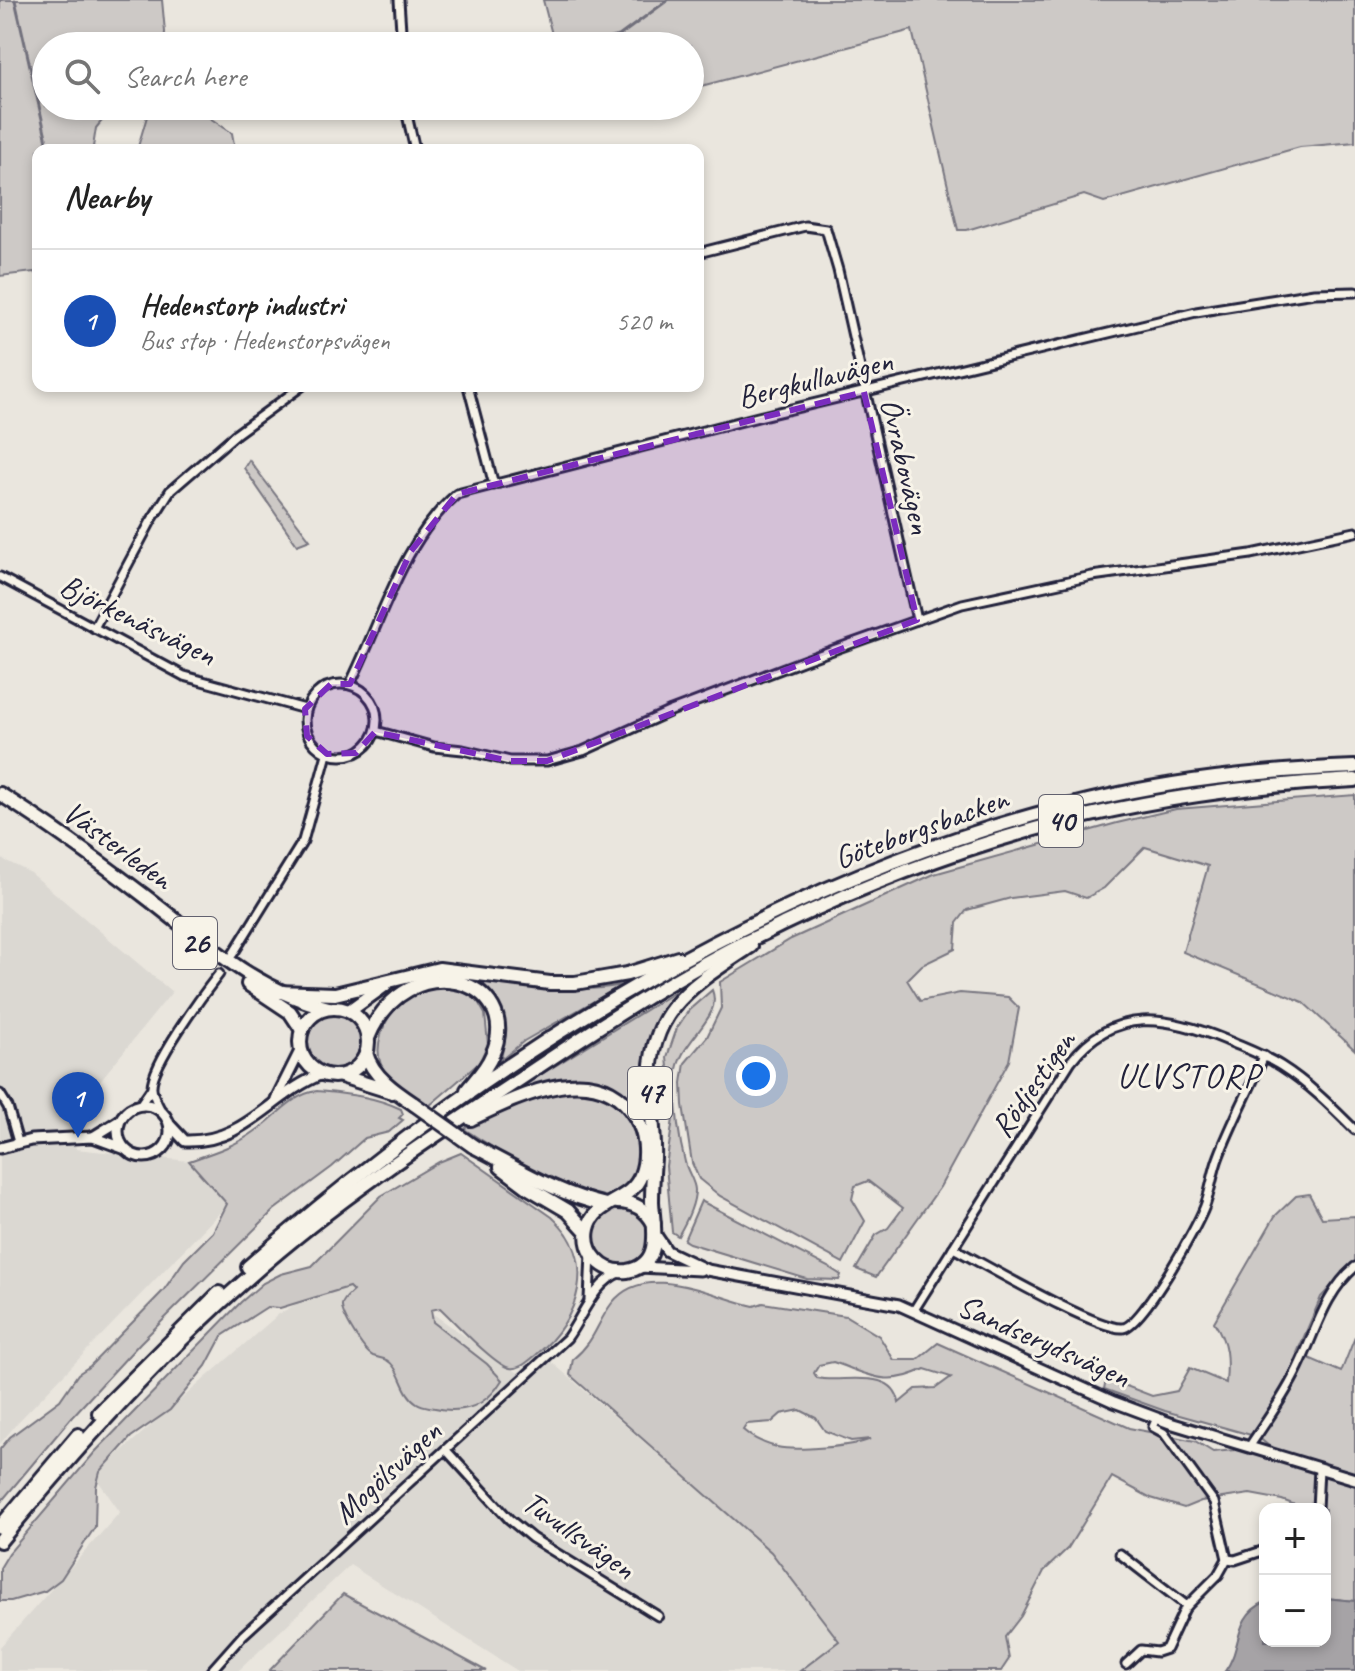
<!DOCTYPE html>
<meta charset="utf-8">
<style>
body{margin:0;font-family:Caveat,sans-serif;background:#f6f6f6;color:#222}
.controls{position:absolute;right:24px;bottom:24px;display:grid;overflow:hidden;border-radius:16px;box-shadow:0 4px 12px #0003}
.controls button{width:72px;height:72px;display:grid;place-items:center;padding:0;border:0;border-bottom:2px solid #e0e0e0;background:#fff;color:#222;font:40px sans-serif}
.you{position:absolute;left:756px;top:1076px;width:28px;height:28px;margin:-20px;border:6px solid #fff;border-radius:50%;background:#1a73e8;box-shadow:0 0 0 12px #1a73e833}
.badge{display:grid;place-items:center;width:52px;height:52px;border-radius:50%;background:#b45309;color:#fff;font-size:26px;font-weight:700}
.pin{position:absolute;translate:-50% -66px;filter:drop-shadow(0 2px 4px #0008)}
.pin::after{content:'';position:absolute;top:42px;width:28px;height:24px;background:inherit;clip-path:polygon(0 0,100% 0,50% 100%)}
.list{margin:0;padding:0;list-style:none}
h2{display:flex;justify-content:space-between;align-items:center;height:104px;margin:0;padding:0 32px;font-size:34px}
h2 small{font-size:26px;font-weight:400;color:#767676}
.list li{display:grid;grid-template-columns:52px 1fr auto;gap:24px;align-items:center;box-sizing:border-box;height:144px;padding:0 32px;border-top:2px solid #e0e0e0}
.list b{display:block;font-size:30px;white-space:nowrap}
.list p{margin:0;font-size:26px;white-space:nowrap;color:#767676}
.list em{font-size:26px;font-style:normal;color:#767676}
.icon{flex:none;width:44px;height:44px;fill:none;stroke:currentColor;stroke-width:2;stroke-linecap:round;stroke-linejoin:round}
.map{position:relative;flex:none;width:1355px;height:1671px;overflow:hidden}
.search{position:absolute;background:#fff;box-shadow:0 4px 12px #0003;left:32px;top:32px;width:672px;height:88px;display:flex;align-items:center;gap:20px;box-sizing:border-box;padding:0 28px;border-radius:44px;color:#767676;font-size:30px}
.panel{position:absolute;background:#fff;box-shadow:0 4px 12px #0003;left:32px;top:144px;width:672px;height:248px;border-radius:16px}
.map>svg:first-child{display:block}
.built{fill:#dbd8d2}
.green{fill:#cdc9c6;stroke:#787680;stroke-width:2;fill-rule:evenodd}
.water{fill:#a6a3a6;stroke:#716f7b;stroke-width:2}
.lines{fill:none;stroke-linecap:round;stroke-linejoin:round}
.stream{stroke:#716f7b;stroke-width:3}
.minor-casing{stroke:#22223b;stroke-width:13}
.tertiary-casing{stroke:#22223b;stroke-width:15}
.trunk-casing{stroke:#22223b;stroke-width:18}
.minor{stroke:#f7f3e8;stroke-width:7}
.tertiary{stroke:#f7f3e8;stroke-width:9}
.trunk{stroke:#f7f3e8;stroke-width:12}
.trunk-bridge-casing{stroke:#22223b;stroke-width:18;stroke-linecap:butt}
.trunk-bridge{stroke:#f7f3e8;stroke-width:12}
.marked{fill:#7b2cbf;fill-opacity:0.2;stroke:#7b2cbf;stroke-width:6;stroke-dasharray:16 10;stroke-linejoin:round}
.labels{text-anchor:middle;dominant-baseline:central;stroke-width:6;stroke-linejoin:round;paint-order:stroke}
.shield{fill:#f7f3e8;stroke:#62616f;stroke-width:2}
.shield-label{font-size:30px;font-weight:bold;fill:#22223b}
.street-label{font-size:32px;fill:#22223b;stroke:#f7f3e8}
.neighbourhood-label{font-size:34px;letter-spacing:2px;fill:#22223b;stroke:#f7f3e8}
</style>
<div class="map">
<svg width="1355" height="1671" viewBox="0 0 1355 1671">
<rect width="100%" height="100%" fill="#eae6de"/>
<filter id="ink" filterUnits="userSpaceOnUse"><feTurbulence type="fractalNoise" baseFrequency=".0125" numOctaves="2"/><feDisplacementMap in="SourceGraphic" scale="16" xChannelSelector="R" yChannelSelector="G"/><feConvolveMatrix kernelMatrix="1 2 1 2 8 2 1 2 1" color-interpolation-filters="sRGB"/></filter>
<g filter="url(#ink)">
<!-- built -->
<g class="built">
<path d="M0,858L31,873L172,992L69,1119L76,1149L189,1161L227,1205L18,1422L0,1444Z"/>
<path d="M364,1284L413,1300L518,1373L540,1352L771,1552L839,1641L800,1671H518L350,1565L238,1671H0V1647L120,1512L94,1475L279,1314L320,1290Z"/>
</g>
<!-- green -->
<g class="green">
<path d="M0,0H162L165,32L164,46H46V106H114L96,128L93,147L99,150H38V275L34,272L0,276Z"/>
<path d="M543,0H1355V142L1300,147L1104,202L1084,195L967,230H958L912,30L690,89V46H555Z"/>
<path d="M183,106H192L232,133L235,150H137L148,113Z"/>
<path d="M249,460L310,540L297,545L244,468Z"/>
<path d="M1355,795V1050L1303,1002L1183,952L1208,866L1145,847L1104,888L1086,898L1065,891L1011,898L967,910L957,923L955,949L922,965L907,980L920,1001L960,993L1008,997L1019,1008L1009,1061L940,1187L876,1277L856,1269L876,1235L888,1228L903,1208L868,1181L855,1186L852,1199L865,1221L843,1263L720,1196L699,1179L692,1163L683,1105L682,1083L685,1063L707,1037L721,1008L720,982L791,939L934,874L1117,823L1176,809Z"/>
<path d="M481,981C528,987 575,994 622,985L524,1041L501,1060C507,1028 506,1005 481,981Z"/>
<path d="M436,988L460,990L477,1000L485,1014L488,1044L479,1063L429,1106L387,1076C368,1050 384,1016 406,998C413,992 427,990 436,988Z"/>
<path d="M678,990L651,1033L646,1055L647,1125C622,1062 556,1082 506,1096Z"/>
<path d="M712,990C724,1019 678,1040 676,1076C675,1104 678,1135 685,1162C687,1171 695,1182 695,1190C695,1205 685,1224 678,1236L672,1232L666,1166L673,1119L667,1057L677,1028L689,1010Z"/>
<circle cx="335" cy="1041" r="27"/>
<path d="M565,1089C579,1090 595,1089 607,1097C647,1123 656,1202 593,1198C564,1197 492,1146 464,1129C496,1110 529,1100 565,1089Z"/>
<path d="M317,1091C347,1094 374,1096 401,1109L403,1114L399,1118L403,1120L389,1132L365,1138L332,1167L274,1210L140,1343L72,1417L0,1503V1449L10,1437L60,1400L78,1374L90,1366L163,1291L184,1261L213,1232L227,1204L189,1161C212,1153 235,1146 254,1132C276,1118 291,1094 317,1091Z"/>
<path d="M461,1153L552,1217C599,1259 580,1319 536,1355C528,1361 520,1370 510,1368C495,1366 453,1320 440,1308L431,1310L433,1322L487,1364L502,1380C487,1406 463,1414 435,1408C430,1407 421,1406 417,1403C404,1395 402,1378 394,1367C388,1358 382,1359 373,1356C364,1352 341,1315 342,1305C343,1299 349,1295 353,1291L349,1287L280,1308L267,1307L222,1336L206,1366L170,1410L131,1437L100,1472L96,1487L95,1527L61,1579L45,1591L11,1601H0V1568L9,1553L95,1452L241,1302L263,1283L281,1274L312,1266L381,1196L439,1162Z"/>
<path d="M1309,1194L1322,1218L1355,1216V1261L1321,1297L1297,1353L1341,1372L1355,1337V1601L1325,1598V1509H1306L1282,1500L1250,1494L1201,1501L1184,1508L1151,1498L1112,1477L1068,1548L1044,1571L1021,1616L1005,1637L1009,1659L1001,1671H800L839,1641L771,1552L570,1375L573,1359C596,1340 596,1324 612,1303C645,1260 713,1297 754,1306L763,1303L846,1316L879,1336L894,1360H917L938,1343L1129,1428L1195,1441L1213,1452L1270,1447L1258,1437L1165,1411L1104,1389L1105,1384L1111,1380L1152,1396L1177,1391L1190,1368L1226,1383C1228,1359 1228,1343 1214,1322L1275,1216L1296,1196ZM833,1362C871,1375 886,1388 925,1369L951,1377L936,1388L916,1389L899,1403C894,1366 840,1384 817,1378L814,1373L819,1365ZM800,1410L816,1418L825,1431L851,1441L870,1439C855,1447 794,1451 777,1447C765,1444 752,1438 743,1430L747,1424L772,1422L781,1414Z"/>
<path d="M701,1201L830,1268L841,1275L839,1280L807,1279L689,1243L684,1240Z"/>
<circle cx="621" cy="1236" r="28"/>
<path d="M343,1594L486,1671H269Z"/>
</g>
<!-- water -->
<path class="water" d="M1325,1598L1355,1601V1671H1225C1243,1648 1232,1617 1265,1602V1641H1325Z"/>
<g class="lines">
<!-- stream -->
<g class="stream">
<path d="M15,0L49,150"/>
<path d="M553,39L603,40L619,36L668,0"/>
</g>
<defs>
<g id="minor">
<path d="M399,0L402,46"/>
<path d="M405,106L415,150"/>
<path d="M698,253L805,226L826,229L838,270L917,620"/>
<path d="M468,386L494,485"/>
<path d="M0,577L184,676L305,709"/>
<path d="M94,628L151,521L170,491L236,434L302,386"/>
<circle cx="341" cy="720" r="36"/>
<path d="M350,684C382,620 402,541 457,494L758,417L1196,312L1314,293L1355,292"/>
<path d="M376,731L434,747L463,750L510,761H547L583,751L671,711L805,660L962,604L1092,576L1251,554L1355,532"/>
<path d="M233,954L303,841L327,754"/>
<path d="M0,1094L8,1107L18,1142"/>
<path d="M140,1105L151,1089"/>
<path d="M161,1111C158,1104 152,1095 152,1088C150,1066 204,993 219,974"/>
<path d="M953,1248C982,1263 1098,1331 1123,1328C1142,1326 1200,1223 1206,1203C1211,1188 1213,1171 1219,1156C1232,1122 1250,1089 1264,1056"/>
<path d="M589,1300L591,1253"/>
<path d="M914,1310L1071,1061C1114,1006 1168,1016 1226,1040C1244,1048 1264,1055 1281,1066C1308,1083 1332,1107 1355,1130"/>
<path d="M1249,1447C1265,1423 1282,1400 1295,1374C1314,1338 1323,1294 1355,1267"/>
<path d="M446,1450L509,1519L532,1538L658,1616"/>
<path d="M1317,1509L1319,1468"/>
<path d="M1120,1554L1187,1606"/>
<path d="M1227,1559L1235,1560L1265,1550"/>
<path d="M1126,1664L1141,1650L1157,1652L1166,1649L1185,1608L1218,1575L1227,1559L1214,1502L1164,1433L1153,1427L1157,1418"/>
<path d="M211,1671L243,1635L567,1338C583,1316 593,1283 621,1272"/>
</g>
<g id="tertiary">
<path d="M276,1099L301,1049"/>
<circle cx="144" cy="1131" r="26"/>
<path d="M170,1125L185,1141C246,1143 271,1094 322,1074"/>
<path d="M93,1137L119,1121"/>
<path d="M0,1148L31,1140L93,1137L123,1148"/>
<path d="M656,1235L667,1251L707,1270L899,1305L1114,1402L1170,1423L1355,1479"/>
<path d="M639,1267L700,1270"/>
</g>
<g id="trunk">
<path d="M0,794C51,826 99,861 146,897C205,942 255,991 329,1008"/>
<path d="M248,984L290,1012L302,1030"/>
<path d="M277,992L335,994L439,969L550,983H575L627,974L678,958"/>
<circle cx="334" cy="1042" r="34"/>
<path d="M349,1011L385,985"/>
<path d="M368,1038C407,942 526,980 492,1055C487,1068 476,1079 467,1090"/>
<path d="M366,1053C372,1076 396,1092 414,1104"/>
<path d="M341,1076L392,1092"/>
<path d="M471,1119C519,1096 598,1056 635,1116C646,1133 648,1157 641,1175C631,1203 594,1200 588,1229C583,1252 603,1274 627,1271C664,1265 653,1227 652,1201C652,1187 653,1172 654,1158C655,1136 651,1114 650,1091C647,1010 691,986 751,946"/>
<path d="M473,1146C518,1169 557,1194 606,1205"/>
<path d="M501,1167L529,1188L568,1211L587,1232"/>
<path d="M617,1202C634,1202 646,1209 654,1224"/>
<path d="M248,1267C493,1052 792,865 1114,795C1193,778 1274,770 1355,767"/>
<path d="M99,1413L219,1293"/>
<path d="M0,1527L78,1435"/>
<path d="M0,1541C77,1448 157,1358 248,1278C332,1203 426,1141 520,1079C587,1034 654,990 725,952C744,942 764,934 783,924C972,834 1145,790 1355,780"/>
</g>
</defs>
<!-- minor casing -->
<use href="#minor" class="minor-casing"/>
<!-- tertiary casing -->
<use href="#tertiary" class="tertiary-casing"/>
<!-- trunk casing -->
<use href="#trunk" class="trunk-casing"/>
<!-- minor -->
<use href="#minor" class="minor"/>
<!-- tertiary -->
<use href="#tertiary" class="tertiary"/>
<!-- trunk -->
<use href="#trunk" class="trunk"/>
<defs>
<path id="trunk-bridge" d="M414,1104L473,1146"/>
</defs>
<!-- trunk-bridge casing -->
<use href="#trunk-bridge" class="trunk-bridge-casing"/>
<!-- trunk-bridge -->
<use href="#trunk-bridge" class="trunk-bridge"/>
</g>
</g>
<!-- marked area -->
<path class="marked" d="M864,392L917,620L547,761H510L375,732L356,753L327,754L307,736L305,709L331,684H350L411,551L457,494Z"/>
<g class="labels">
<!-- shield labels -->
<g class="shield">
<rect x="1039" y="795" width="44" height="52" rx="6"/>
<rect x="173" y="917" width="44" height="52" rx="6"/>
<rect x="628" y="1067" width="44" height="52" rx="6"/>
</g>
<g class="shield-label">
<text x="1061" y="821">40</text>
<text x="195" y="943">26</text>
<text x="650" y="1093">47</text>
</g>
<!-- street labels -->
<g class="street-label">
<text transform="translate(815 379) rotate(-14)">Bergkullavägen</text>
<text transform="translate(906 466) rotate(77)">Övrabovägen</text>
<text transform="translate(138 620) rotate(26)">Björkenäsvägen</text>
<text transform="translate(921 828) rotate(-20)">Göteborgsbacken</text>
<text transform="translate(118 845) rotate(36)">Västerleden</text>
<text transform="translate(1033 1084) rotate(-55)">Rödjestigen</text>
<text transform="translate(1044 1341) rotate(24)">Sandserydsvägen</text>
<text transform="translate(387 1472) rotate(-43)">Mogölsvägen</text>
<text transform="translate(579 1535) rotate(35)">Tuvullsvägen</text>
</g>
<!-- neighbourhood labels -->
<g class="neighbourhood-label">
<text x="1189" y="1075">ULVSTORP</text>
</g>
</g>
</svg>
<div class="controls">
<button>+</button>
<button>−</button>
</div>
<div class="you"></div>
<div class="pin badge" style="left:78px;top:1138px;background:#1a4fb4">1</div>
<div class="search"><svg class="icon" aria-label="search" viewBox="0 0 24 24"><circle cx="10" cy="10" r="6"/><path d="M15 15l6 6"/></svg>Search here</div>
<section class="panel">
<h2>Nearby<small></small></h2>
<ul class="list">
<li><span class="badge" style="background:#1a4fb4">1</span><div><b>Hedenstorp industri</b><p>Bus stop · Hedenstorpsvägen</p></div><em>520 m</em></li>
</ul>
</section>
</div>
